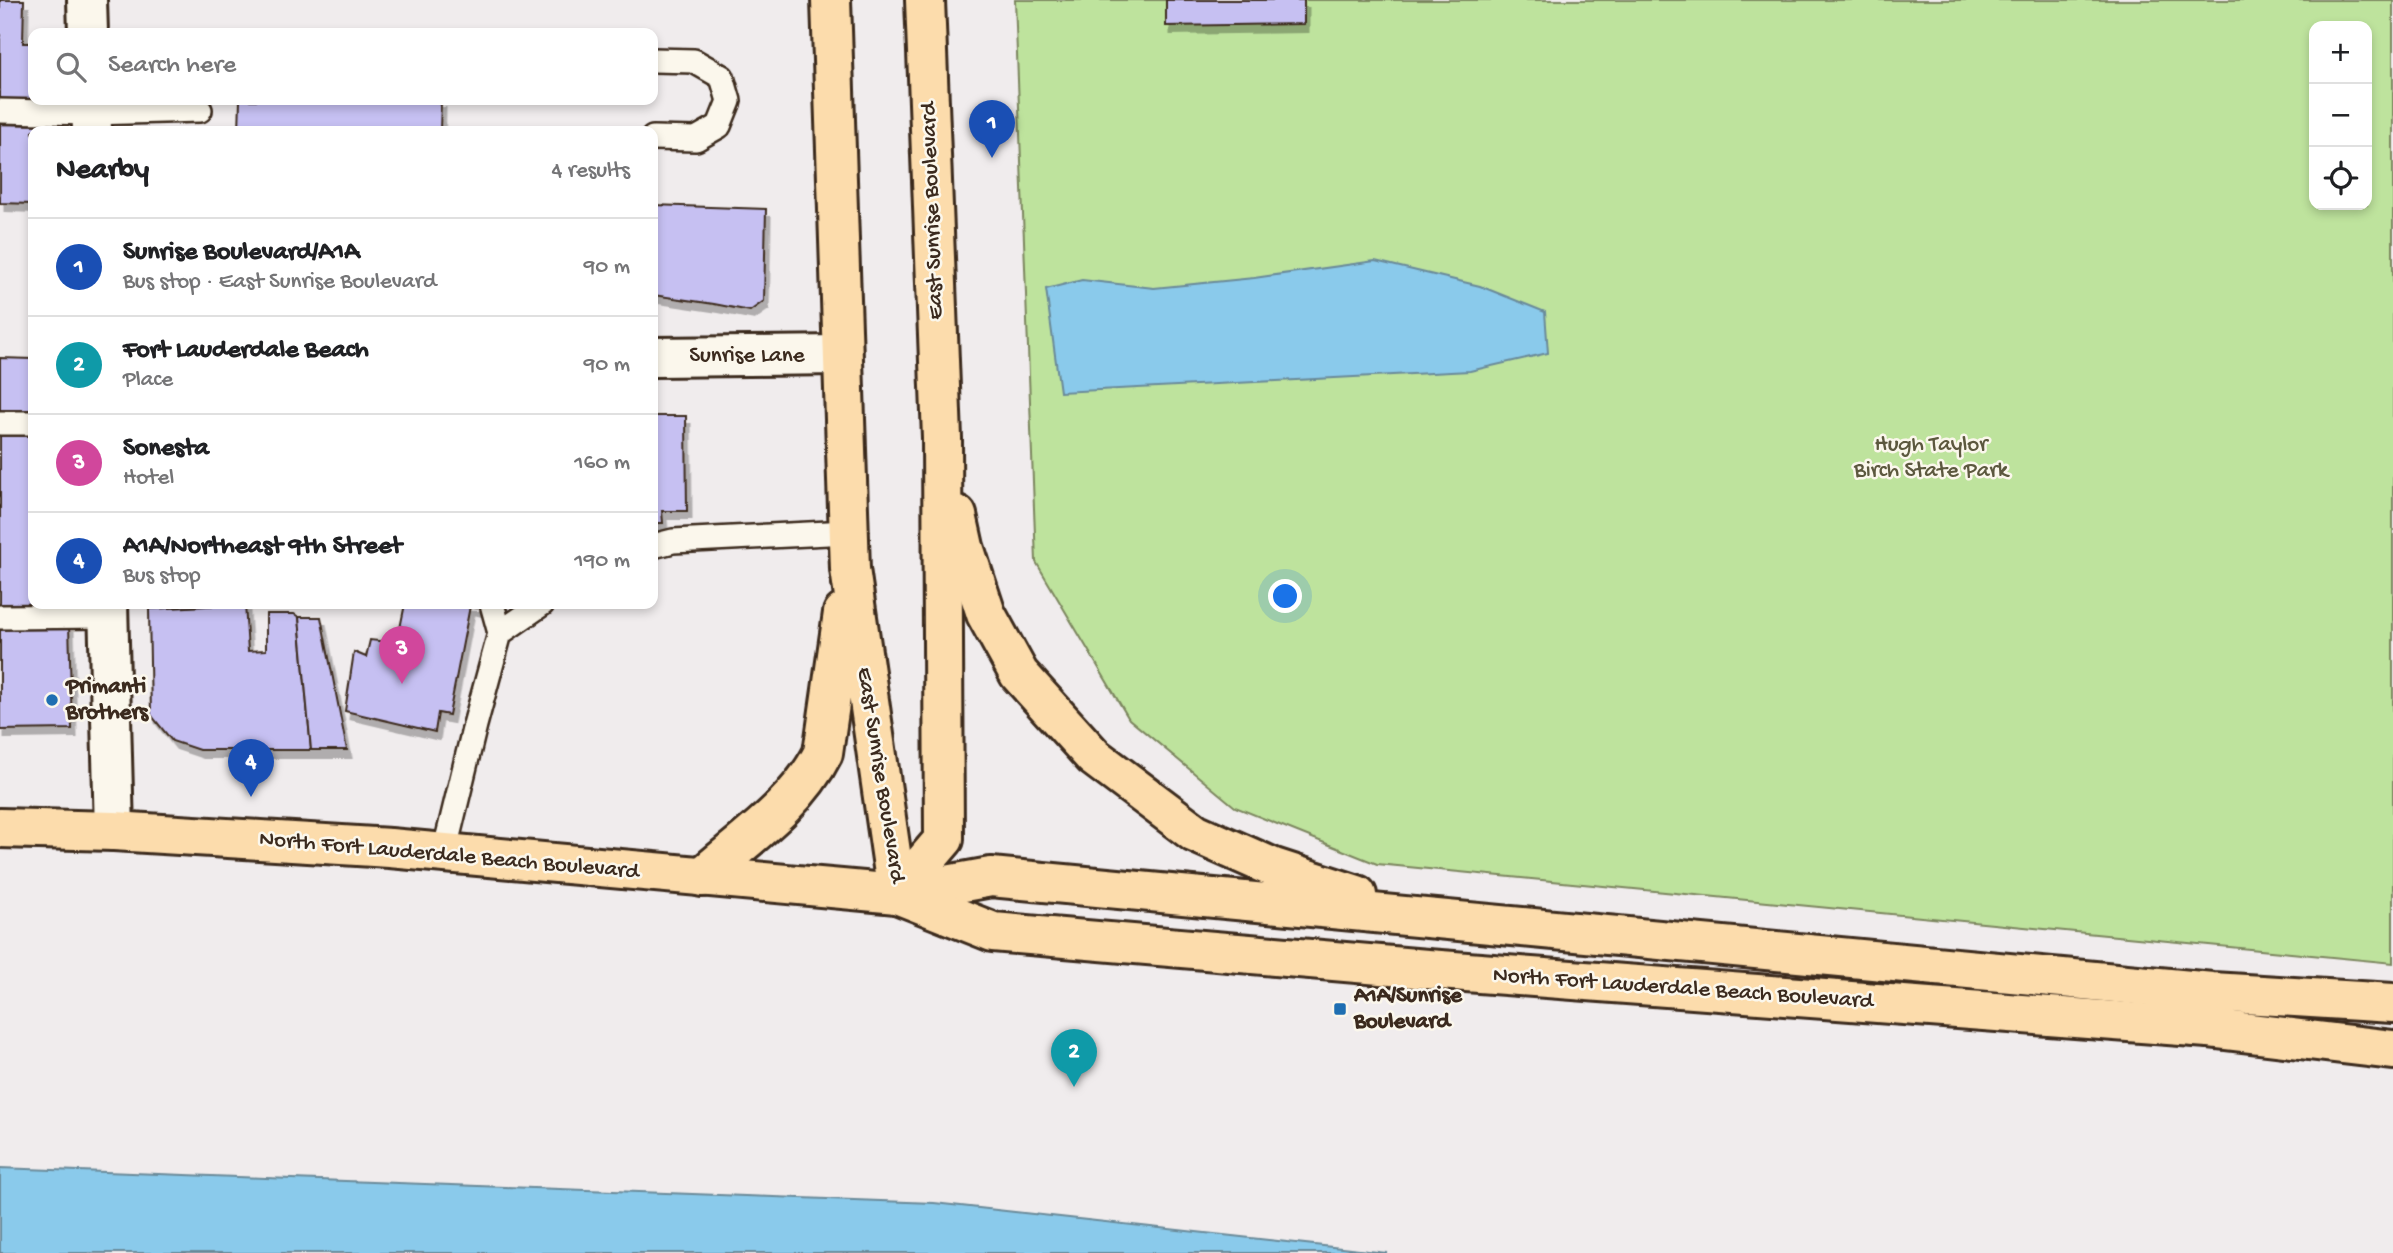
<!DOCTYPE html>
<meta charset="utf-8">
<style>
body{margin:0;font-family:"Gochi Hand",sans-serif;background:#f2f2f2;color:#202124}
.controls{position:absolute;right:21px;top:21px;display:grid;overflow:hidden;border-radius:14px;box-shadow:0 4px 10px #0003}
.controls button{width:63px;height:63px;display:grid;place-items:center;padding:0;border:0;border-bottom:2px solid #e0e0e0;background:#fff;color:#202124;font:35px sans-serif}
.you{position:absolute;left:1286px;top:597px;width:24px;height:24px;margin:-18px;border:5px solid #fff;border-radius:50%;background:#1a73e8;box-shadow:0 0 0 10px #1a73e833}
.badge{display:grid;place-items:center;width:46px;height:46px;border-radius:50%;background:#b45309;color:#fff;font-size:23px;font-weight:700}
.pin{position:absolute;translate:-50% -58px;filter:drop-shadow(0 2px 4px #0008)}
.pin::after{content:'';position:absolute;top:37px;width:24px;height:21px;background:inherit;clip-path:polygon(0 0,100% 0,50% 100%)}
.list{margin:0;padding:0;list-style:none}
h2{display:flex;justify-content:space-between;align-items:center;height:91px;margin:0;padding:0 28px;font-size:30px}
h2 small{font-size:23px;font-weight:400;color:#757577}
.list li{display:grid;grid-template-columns:46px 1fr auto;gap:21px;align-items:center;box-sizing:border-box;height:98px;padding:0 28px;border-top:2px solid #e0e0e0}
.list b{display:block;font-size:26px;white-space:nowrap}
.list p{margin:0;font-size:23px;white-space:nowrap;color:#757577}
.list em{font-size:23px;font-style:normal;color:#757577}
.icon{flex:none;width:38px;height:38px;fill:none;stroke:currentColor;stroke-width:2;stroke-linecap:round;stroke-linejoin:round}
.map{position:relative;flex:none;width:2393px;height:1253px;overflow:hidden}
.search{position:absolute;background:#fff;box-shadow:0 4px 10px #0003;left:28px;top:28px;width:630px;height:77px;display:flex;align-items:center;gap:18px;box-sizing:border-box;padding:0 24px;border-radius:14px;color:#757577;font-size:26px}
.panel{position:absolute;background:#fff;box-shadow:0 4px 10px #0003;left:28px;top:126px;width:630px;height:483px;border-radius:14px}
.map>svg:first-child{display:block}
.green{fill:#bee39d;stroke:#7c865e;stroke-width:2;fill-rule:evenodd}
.water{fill:#8acaeb;stroke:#6a8a99;stroke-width:2}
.building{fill:#c6c0f2;stroke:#3b2a1e;stroke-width:2;filter:url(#shadow)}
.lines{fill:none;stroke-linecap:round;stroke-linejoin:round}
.lane-casing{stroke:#3b2a1e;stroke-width:28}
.street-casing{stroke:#3b2a1e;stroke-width:44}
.primary-casing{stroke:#3b2a1e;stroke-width:44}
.lane{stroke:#fbf7ec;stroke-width:23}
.street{stroke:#fbf7ec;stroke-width:38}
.primary{stroke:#fcdcac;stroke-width:38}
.poi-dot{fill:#1f6fb2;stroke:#fbf7ec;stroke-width:2.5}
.labels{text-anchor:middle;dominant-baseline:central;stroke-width:5;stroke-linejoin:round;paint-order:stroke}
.street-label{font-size:23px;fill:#3b2a1e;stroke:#fbf7ec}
.park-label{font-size:23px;fill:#5c583e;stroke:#fbf7ec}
.poi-label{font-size:23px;font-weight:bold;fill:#3b2a1e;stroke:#fbf7ec;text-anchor:start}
</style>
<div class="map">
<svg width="2393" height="1253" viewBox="0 0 2393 1253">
<defs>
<filter id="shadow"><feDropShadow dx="4.5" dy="8" stdDeviation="0" flood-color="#0004"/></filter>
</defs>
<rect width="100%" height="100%" fill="#f0eced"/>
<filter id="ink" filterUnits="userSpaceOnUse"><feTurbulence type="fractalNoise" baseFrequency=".0143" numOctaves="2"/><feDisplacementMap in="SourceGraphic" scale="14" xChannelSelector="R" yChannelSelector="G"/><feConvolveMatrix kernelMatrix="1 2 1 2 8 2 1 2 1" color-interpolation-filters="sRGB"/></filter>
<g filter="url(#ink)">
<!-- green -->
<path class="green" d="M1015,0H2393V963L1377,864L1235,807L1129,719L1036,562ZM2314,26H2367V205H2314Z"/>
<!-- water -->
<g class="water">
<path d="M1375,261L1480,286L1545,312L1548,353L1470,371L1060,392L1046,289L1082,280L1154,288L1254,278Z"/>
<path d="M0,1168L934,1203L1387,1253H0Z"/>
</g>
<!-- building -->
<g class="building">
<path d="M0,0H24L23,43H33V100H49V105H0Z"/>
<path d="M1166,0H1304V24L1166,26Z"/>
<path d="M240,100H441L440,131H239Z"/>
<path d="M0,124L47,125L46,131H33V204L0,203Z"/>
<path d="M653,205L766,209L764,301L750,311L714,304L653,295Z"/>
<path d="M0,358L33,359V411L0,410Z"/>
<path d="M653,416H686L687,511H662L663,523H653Z"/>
<path d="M33,431V604H67V609L0,610V432Z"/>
<path d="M149,604H245L149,609Z"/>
<path d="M245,604L248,651L266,650V614H294L299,617L311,750H199L172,741L151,715L149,609Z"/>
<path d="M405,604H478L477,608L470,606L449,715L438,713L435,732L345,711L354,652L366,657L370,640L397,643Z"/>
<path d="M299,617H321L347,750H311Z"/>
<path d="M69,624L72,729L0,730V626Z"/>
</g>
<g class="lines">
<defs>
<g id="lane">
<path d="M653,60L694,61L722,77L729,101L719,126L696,139L653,138"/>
<path d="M0,111L91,113L200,110"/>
<path d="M0,423H33"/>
<path d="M653,546L673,541L848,532"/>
<path d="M492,604L500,633"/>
<path d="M0,617L108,616"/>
<path d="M444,853L475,725L500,633L542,604"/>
</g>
<g id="street">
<path d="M87,0L88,33"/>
<path d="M91,100L92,131"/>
<path d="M653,357L842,355"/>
<path d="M108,604L114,831"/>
</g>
<g id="primary">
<path d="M831,0L850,569L897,894"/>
<path d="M957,515L964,547L986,614L1019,674L1094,757L1195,833L1274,868L1357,895"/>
<path d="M0,828L114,831L390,848L897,894L991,877L2212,992L2393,1003"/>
<path d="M702,877C745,839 797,805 823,753L843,613"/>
<path d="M897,894L993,932L1427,969L2208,1028L2393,1050"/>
<path d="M897,894L944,839L942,438L925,0"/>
</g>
</defs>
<!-- lane casing -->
<use href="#lane" class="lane-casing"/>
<!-- street casing -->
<use href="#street" class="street-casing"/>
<!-- primary casing -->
<use href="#primary" class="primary-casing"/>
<!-- lane -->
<use href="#lane" class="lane"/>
<!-- street -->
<use href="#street" class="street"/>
<!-- primary -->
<use href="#primary" class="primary"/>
</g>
</g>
<!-- markers -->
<g class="poi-dot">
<circle cx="52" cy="700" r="7"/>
<rect x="1333" y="1002" width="14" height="14" rx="3.5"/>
</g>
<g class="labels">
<!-- street labels -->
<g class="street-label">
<text transform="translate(933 211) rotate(-92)">East Sunrise Boulevard</text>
<text x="747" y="356">Sunrise Lane</text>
<text transform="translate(880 775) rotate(81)">East Sunrise Boulevard</text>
<text transform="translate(449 856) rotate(5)">North Fort Lauderdale Beach Boulevard</text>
<text transform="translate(1683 989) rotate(4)">North Fort Lauderdale Beach Boulevard</text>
</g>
<!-- park labels -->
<g class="park-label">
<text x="1931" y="445">Hugh Taylor<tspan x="1931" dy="26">Birch State Park</tspan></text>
</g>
<!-- poi labels -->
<g class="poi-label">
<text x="66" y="687">Primanti<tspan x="66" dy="26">Brothers</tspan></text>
<text x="1354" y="996">A1A/Sunrise<tspan x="1354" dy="26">Boulevard</tspan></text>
</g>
</g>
</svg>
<div class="controls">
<button>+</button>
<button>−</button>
<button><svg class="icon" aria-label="locate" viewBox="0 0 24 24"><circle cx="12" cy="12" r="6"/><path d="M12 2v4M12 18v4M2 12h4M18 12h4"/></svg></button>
</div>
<div class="you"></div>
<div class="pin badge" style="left:992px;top:158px;background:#1a4fb4">1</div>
<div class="pin badge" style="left:1074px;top:1087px;background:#0f9aa8">2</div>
<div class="pin badge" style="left:402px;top:684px;background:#d1479c">3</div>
<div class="pin badge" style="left:251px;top:797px;background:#1a4fb4">4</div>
<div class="search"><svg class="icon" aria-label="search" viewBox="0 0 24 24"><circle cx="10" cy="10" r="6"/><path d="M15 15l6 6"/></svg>Search here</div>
<section class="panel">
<h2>Nearby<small>4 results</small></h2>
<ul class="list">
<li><span class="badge" style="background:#1a4fb4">1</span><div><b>Sunrise Boulevard/A1A</b><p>Bus stop · East Sunrise Boulevard</p></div><em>90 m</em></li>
<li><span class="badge" style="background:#0f9aa8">2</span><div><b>Fort Lauderdale Beach</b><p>Place</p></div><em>90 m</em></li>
<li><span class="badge" style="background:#d1479c">3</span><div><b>Sonesta</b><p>Hotel</p></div><em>160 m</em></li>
<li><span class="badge" style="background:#1a4fb4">4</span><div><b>A1A/Northeast 9th Street</b><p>Bus stop</p></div><em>190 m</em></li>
</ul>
</section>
</div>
